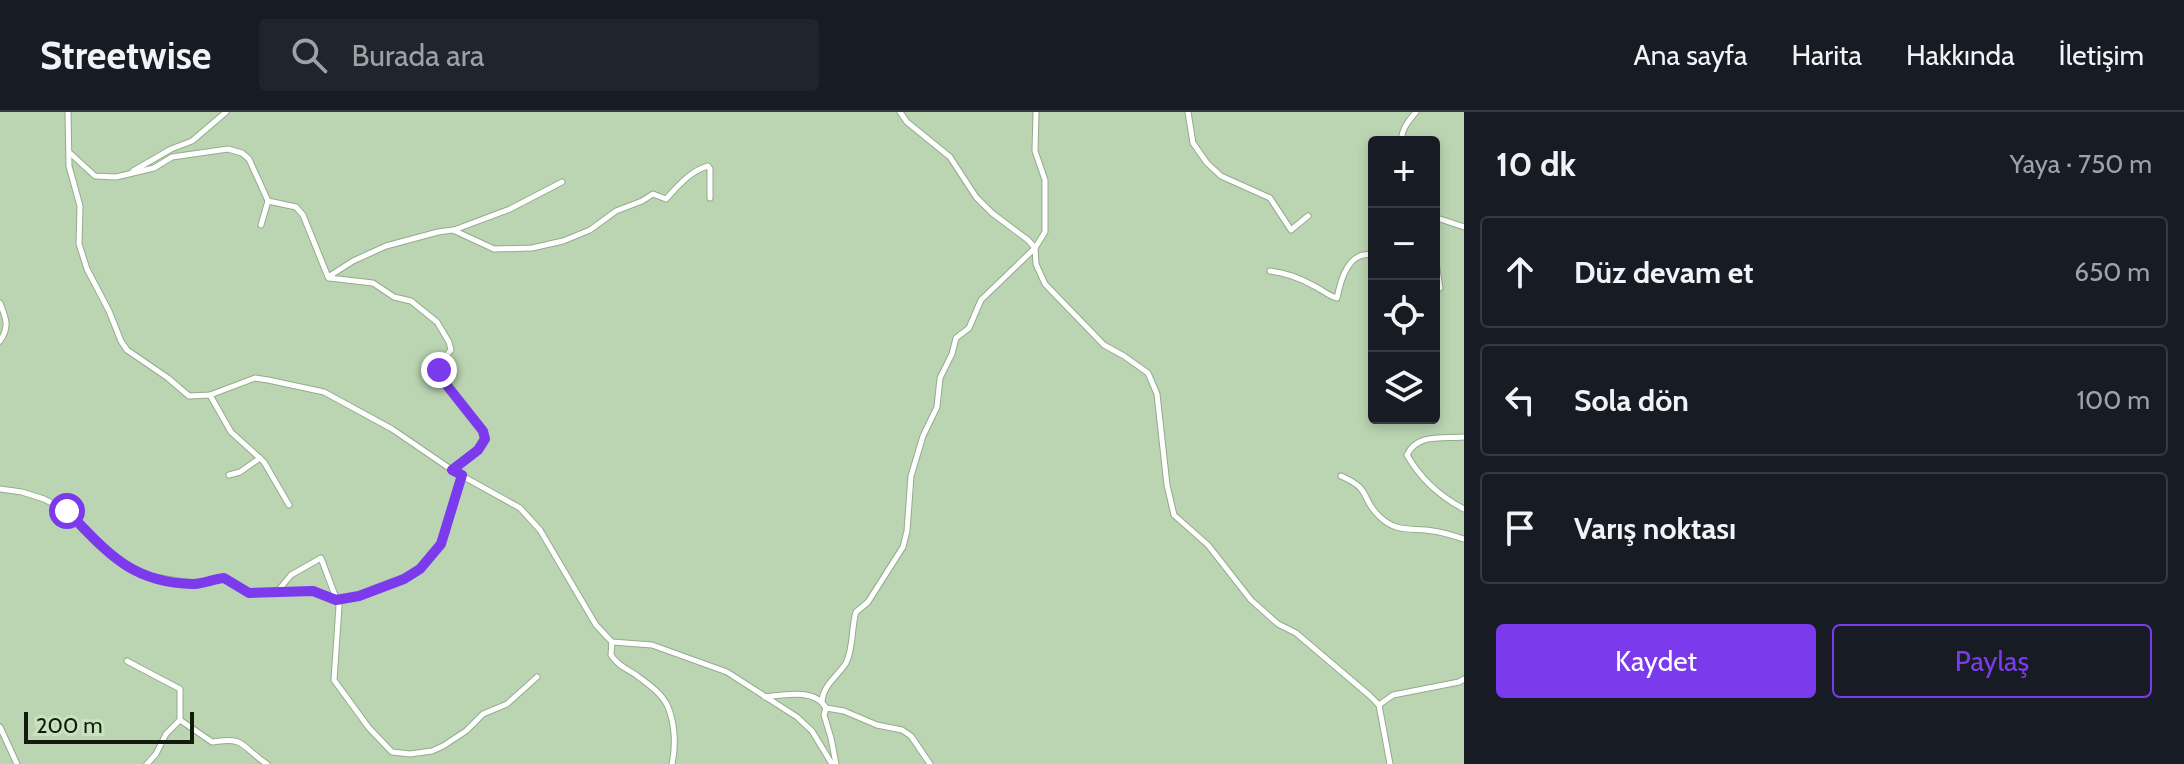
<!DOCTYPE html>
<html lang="tr">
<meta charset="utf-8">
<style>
body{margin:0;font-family:Cabin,sans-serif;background:#20242c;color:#f1f3f6}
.controls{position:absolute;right:24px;top:24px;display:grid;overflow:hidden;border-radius:8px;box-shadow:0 4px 12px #0003}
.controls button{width:72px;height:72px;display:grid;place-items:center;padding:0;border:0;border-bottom:2px solid #363941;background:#171b24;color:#f1f3f6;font:40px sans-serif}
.scale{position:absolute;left:24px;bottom:20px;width:170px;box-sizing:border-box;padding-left:8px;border:4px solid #121b0e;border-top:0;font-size:22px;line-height:28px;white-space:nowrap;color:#121b0e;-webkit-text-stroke:6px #c8e2be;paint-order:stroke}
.stop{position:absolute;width:24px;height:24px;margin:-18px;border:6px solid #7c3aed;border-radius:50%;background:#fff}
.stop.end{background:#7c3aed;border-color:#fff;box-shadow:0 2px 8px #0008}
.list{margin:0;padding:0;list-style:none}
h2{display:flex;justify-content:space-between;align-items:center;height:104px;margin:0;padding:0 32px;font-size:34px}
h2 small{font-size:26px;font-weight:400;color:#9ea1a6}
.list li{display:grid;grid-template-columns:52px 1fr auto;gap:24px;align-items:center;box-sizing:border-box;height:112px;margin:0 16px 16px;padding:0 16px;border:2px solid #363941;border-radius:8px}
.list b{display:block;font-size:30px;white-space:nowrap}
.list em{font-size:26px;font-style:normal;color:#9ea1a6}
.actions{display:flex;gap:16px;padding:24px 32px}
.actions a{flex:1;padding:18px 0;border:2px solid #7c3aed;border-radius:8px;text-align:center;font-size:28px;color:#7c3aed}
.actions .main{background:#7c3aed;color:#fff}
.icon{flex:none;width:44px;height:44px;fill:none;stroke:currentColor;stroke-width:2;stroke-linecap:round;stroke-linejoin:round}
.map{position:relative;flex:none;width:1464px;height:652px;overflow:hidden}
header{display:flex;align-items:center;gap:48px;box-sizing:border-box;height:112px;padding:0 40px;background:#171b24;border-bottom:2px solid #363941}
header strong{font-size:38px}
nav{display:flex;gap:44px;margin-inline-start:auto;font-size:28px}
.search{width:560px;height:72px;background:#20242c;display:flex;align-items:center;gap:20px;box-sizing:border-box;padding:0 28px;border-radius:8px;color:#9ea1a6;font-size:30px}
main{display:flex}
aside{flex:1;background:#171b24}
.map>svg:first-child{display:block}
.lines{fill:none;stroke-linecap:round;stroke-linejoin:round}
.minor-casing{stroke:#93ac8a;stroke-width:7}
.minor{stroke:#fff;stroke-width:5}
.route{stroke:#7c3aed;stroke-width:10}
</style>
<header>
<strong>Streetwise</strong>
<div class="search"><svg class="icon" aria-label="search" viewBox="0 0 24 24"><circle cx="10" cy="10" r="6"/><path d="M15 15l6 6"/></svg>Burada ara</div>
<nav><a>Ana sayfa</a><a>Harita</a><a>Hakkında</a><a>İletişim</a></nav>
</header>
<main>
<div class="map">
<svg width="1464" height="652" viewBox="0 0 1464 652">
<rect width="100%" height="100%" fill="#bbd5b2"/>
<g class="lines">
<defs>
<g id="minor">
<path d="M68,0L69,54L80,94L79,132L87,157L109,199L121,229L127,238L168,266L189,284L210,283L255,266L268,268L324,280L392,317L455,360L520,396L540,418L596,513L612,530L652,533L727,560L797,605L812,619L832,652"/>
<path d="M900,0L907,10L950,45L976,85L992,101L1028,128L1035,136L1036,152L1045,172L1104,233L1124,244L1148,261L1157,282L1167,373L1174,403L1208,433L1251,488L1278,512L1296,521L1369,583L1379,593L1390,652"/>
<path d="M1188,0L1193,31L1207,51L1221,64L1270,86L1291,118L1308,104"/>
<path d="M1402,30C1400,19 1409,8 1416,0"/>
<path d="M71,42L95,64L116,65L154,56L172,45L228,37L242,41L249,47L268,89L296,95L303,103L328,165L353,149L386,134L438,120L453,118L494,137L532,136L563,129L590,118L616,99L642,89L653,82L666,87C678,74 690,59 708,54L710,57V86"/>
<path d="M133,59L171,37L192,29L226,0"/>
<path d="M1434,105L1464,115"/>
<path d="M261,113L268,89"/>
<path d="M454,118L510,97L562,70"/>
<path d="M1434,139L1440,176"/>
<path d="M1270,159C1287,161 1300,166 1314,174C1323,178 1328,184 1337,186C1340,172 1345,150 1360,144C1364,142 1369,143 1374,142"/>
<path d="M329,166L373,171L394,185L411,189L437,210L449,230L451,238C443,247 438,254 441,266L483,319L485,327L478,338L452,358"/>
<path d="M0,191C6,206 10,215 0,229"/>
<path d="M210,283L231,320L264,350L289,393"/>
<path d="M1464,325C1443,327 1417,321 1407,343C1420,366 1441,385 1464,397"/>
<path d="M229,363L240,360L260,346"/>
<path d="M1341,364C1373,378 1360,386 1379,404C1397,422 1412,415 1433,419C1443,420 1454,424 1464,427"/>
<path d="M0,377L22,380L44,387L67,399L110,443L129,457L143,463L196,472L224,466L249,481L313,479L336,488L359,484L404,467L420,457L441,432L462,363"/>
<path d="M277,480L291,463L321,446L339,494L334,568L369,616L392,640L410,642L432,639L443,634L466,619L483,602L507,592L537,565"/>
<path d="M612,530L611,543C617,553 627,557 636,563C647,571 663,582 668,595C675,612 676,634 672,652"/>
<path d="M127,549L180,577V608L166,622L156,642L147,652"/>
<path d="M765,585C784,583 815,576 826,596"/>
<path d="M822,589C823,573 838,564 846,551C854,535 851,516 856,500L868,490L903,435L907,419L911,364L923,324L937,295L940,266L952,242L956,226L969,216L981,188L1035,136L1045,120V68L1035,39L1036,0"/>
<path d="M1379,593L1393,583L1459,570L1464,567"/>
<path d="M180,608L212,630C246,624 241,635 267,652"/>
<path d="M0,615L17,652"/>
<path d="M836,652L831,626L824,603L826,596L844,599L877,613L902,618L911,624L930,652"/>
</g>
</defs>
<!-- minor casing -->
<use href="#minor" class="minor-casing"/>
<!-- minor -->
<use href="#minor" class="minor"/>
</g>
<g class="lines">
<!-- route -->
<path class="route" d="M67,399C107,440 131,471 193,472C203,472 213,467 224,466L249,481L313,479L336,488L359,484L404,467L420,457L441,432L462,363L452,358L478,338L485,327L483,319L441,266L439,258"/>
</g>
</svg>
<div class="controls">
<button>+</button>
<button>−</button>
<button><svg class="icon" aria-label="locate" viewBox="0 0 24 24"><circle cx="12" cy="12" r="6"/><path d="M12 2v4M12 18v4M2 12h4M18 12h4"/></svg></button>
<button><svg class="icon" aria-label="layers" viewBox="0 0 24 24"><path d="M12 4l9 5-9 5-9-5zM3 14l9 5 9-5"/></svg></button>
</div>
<div class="scale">200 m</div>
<div class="stop" style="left:67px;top:399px"></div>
<div class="stop end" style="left:439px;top:258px"></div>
</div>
<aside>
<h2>10 dk<small>Yaya · 750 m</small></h2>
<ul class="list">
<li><svg class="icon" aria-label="ahead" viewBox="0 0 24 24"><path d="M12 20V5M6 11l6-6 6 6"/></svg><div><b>Düz devam et</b></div><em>650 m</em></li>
<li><svg class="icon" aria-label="left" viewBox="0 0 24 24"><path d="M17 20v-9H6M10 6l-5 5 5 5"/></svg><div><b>Sola dön</b></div><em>100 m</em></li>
<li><svg class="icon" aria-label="arrive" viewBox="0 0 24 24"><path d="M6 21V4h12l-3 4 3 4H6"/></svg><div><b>Varış noktası</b></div></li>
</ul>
<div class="actions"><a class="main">Kaydet</a><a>Paylaş</a></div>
</aside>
</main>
